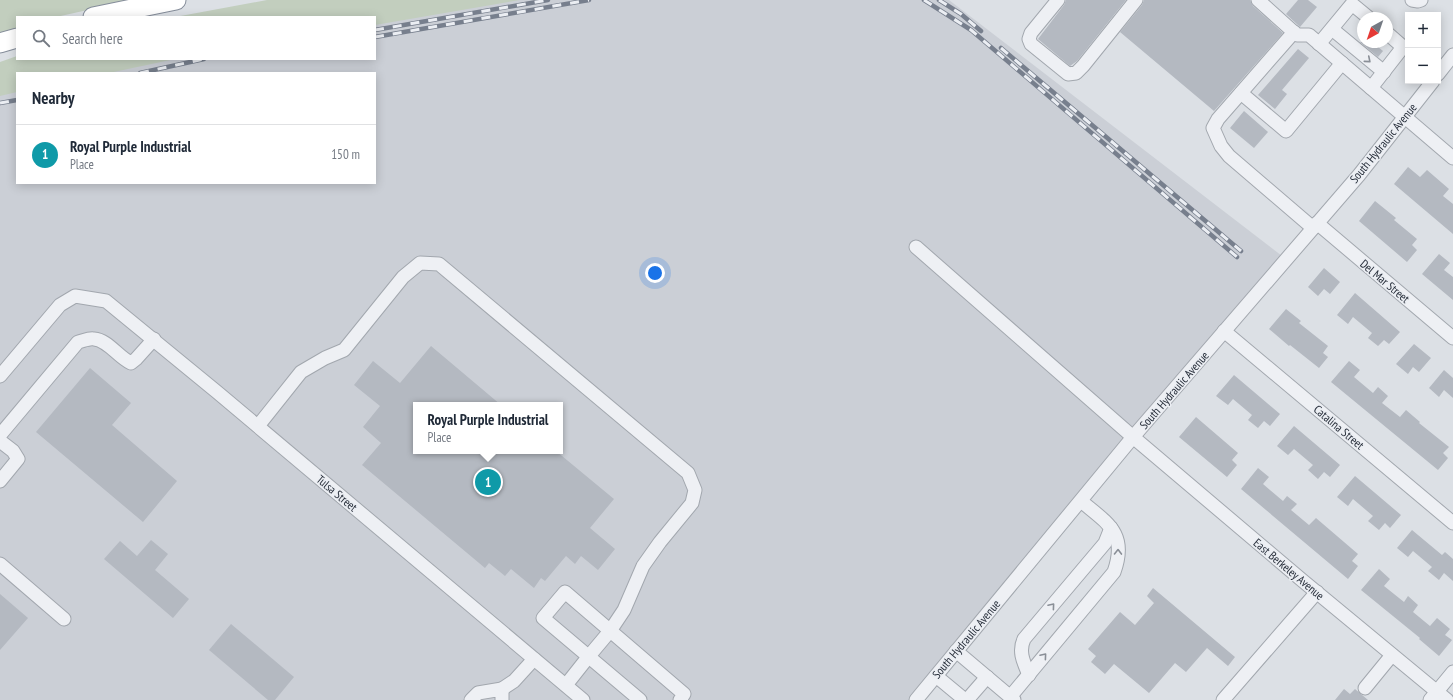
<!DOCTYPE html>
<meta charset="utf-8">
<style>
body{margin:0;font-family:"PT Sans Narrow",sans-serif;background:#f6f6f7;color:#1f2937}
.controls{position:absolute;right:12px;top:12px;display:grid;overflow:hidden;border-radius:0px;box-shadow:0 2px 10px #0003}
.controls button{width:36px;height:36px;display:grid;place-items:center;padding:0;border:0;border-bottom:1px solid #e0e1e3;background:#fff;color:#1f2937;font:20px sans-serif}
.compass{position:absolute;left:1357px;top:12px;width:36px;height:36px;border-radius:50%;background:#fff;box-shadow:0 2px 10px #0003;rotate:220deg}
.you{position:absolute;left:655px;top:273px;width:14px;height:14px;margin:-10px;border:3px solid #fff;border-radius:50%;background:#1a73e8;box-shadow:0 0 0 6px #1a73e833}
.badge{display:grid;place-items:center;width:26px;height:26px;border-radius:50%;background:#d93025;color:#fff;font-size:13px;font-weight:700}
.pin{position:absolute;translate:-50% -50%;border:2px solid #fff;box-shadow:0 1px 4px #0006}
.popup{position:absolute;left:413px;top:402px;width:150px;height:52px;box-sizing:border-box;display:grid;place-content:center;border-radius:0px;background:#fff;filter:drop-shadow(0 1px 3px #0005);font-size:13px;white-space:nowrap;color:#747a83}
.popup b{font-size:15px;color:#1f2937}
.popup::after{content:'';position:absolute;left:50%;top:100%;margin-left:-8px;border:8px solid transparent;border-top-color:#fff}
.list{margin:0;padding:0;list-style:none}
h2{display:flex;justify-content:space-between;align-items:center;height:52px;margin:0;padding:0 16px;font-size:17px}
h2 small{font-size:13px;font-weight:400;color:#747a83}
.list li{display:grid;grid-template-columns:26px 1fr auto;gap:12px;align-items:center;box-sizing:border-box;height:60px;padding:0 16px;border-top:1px solid #e0e1e3}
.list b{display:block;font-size:15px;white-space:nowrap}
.list p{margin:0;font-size:13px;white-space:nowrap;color:#747a83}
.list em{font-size:13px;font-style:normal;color:#747a83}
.icon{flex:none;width:22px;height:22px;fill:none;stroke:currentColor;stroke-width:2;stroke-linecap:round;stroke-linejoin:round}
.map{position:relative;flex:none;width:1453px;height:700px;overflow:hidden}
.search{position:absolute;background:#fff;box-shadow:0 2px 10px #0003;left:16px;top:16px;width:360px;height:44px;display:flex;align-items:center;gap:10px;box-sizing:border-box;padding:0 14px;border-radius:0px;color:#747a83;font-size:15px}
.panel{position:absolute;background:#fff;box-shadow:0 2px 10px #0003;left:16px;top:72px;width:360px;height:112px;border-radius:0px}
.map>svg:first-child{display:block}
.built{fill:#cbcfd6;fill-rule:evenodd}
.green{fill:#c2cebe}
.building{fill:#b4b9c1}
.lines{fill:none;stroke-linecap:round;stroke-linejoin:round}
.minor-casing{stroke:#a2a7ae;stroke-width:15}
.highway-casing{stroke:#858d9a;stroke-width:21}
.minor{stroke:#eef0f4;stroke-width:13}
.highway{stroke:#fff;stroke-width:19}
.rail-casing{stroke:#777f8d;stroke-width:4.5}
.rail{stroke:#ebeef3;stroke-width:3;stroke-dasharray:9;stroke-linecap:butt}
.oneway{stroke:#8a8f97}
.labels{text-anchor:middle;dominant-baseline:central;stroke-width:3;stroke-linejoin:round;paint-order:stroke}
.street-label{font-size:12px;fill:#272e3a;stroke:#ebeef3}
</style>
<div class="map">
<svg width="1453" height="700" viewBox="0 0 1453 700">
<rect width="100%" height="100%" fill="#dce0e5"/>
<!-- built -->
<path class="built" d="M419,0H949L1286,259L916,700H0V76L74,59H375V17ZM17,73H375V183H17ZM416,405H560V451H416Z"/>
<!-- green -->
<g class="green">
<path d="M0,0H133L56,17H17V28L0,34Z"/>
<path d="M267,0H520L375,25V17H175Z"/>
<path d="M17,56V59H175L109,73H17V92L0,96V62Z"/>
</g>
<!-- building -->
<g class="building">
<path d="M1066,0H1126L1077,61L1070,66L1038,39L1064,5Z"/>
<path d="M1144,0H1250L1253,6L1283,33L1214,111L1120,32L1142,5Z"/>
<path d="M1298,0H1308L1317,7L1300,27L1286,14Z"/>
<path d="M1360,42H1372L1383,51L1378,57Z"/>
<path d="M1298,49L1309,58L1282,90L1287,94L1275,109L1258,95Z"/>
<path d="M1244,111L1268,132L1254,148L1230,128Z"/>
<path d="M1408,167L1420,177L1427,170L1449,189L1443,196L1453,204V234L1394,184Z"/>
<path d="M1375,201L1396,218L1394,220L1417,239L1412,245L1417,250L1407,262L1359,221Z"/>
<path d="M1439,254L1450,263L1444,270L1453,277V300L1422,274Z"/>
<path d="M1324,268L1340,282L1330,294L1324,289L1318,296L1308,287Z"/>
<path d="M1355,293L1400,332L1389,344L1384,340L1378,346L1368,338L1372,333L1353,317L1348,324L1337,315Z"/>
<path d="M1286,309L1301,321L1299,323L1328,346L1323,353L1328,357L1319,368L1290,345L1289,346L1269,329Z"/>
<path d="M1414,344L1431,358L1419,372L1413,367L1408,374L1396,364Z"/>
<path d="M431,346L501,405H416V451H556L614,499L590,528L615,549L598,570L581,556L575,564L566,556L545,581L541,578L534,588L511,569L505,576L489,563L485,568L362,465L381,443L363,427L380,406L354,385L373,361L400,383Z"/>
<path d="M1349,361L1360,370L1354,377L1373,393L1378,387L1388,396L1382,403L1400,417L1406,410L1420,422L1419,423L1449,447L1443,453L1448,458L1438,470L1331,382Z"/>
<path d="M90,368L131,403L112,425L177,481L143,522L36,432Z"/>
<path d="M1444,370L1453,378V398L1444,390L1439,397L1429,388Z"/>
<path d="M1234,375L1280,414L1270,426L1264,421L1258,428L1248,420L1252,415L1233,399L1228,405L1216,396Z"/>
<path d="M1196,417L1238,453L1232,460L1237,465L1227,477L1179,437Z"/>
<path d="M1294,426L1340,465L1330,477L1324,472L1318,479L1308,470L1313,465L1294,449L1288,455L1277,446Z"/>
<path d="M1258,468L1269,477L1263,484L1283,501L1287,496L1297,504L1291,510L1309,525L1316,518L1358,554L1352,561L1358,566L1348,579L1241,489Z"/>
<path d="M1355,476L1401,515L1390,528L1385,523L1379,530L1368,521L1373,516L1353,499L1348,506L1337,497Z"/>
<path d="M1412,530L1442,555L1445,552L1453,559V581L1444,573L1439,580L1428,571L1432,567L1413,551L1408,557L1397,548Z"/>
<path d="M151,540L168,554L155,570L189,599L173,618L104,559L120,541L137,556Z"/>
<path d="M1379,569L1390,579L1384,586L1404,602L1408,596L1418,605L1413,612L1430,626L1437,618L1450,629L1445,635L1452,640L1439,656L1419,639L1420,638L1361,590Z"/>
<path d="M1153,588L1235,657L1228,666L1207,648L1186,672L1175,663L1149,693L1114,664L1105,674L1091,662L1096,656L1088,649L1120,612L1135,625L1154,603L1147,596Z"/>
<path d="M0,594L28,618L0,650Z"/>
<path d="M231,624L294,677L275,700H268L209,650Z"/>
<path d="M1344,689L1350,694L1355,689L1368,700H1335Z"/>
</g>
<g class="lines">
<defs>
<g id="minor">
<path d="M1058,0L1031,33L1029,39L1031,44L1068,74L1076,73L1083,66L1136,0"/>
<path d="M1258,0L1297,35H1309L1453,158"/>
<path d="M1412,0L1418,1L1421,0"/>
<path d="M1332,29L1384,72"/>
<path d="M1294,32L1218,119L1213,128L1221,146L1229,156L1313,228"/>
<path d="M1319,44L1352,4L1369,18"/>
<path d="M1438,74L1453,55"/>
<path d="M1371,88L1403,47L1387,33"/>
<path d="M1241,93L1286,131L1342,63"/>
<path d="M1317,223L1453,338"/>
<path d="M916,247L1133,437L1303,581L1447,700"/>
<path d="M1224,331L1453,523"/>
<path d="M0,376L60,305L75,296L106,301L217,392L583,700"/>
<path d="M258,426L301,372L325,358L344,350L403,277L420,263L439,264L688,473L695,490L692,503L660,542L643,566L624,610L610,631L589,656L566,685"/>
<path d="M0,435L78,342C83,341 89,338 94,339C108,340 118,357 131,363L136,359L154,339"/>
<path d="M0,441L13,451L18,459L0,481"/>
<path d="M0,564L64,619"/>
<path d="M956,651L1014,700"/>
<path d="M1029,675C1024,663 1018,652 1024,639L1105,543L1111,528"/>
<path d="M936,676L965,700"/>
<path d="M1365,688L1392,655"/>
<path d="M502,689L514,681L534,659"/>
<path d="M1010,697L1114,572C1128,533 1107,523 1081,501"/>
<path d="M471,700L478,693L502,689V700"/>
<path d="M640,700L543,618L565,592L684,694L680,700"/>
<path d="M916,700L1133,437L1359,175L1433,81"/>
<path d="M967,700L987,677"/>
<path d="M1223,700L1317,592"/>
<path d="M1430,700L1453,672"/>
</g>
<g id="highway">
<path d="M93,17L176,0"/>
<path d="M0,43L17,38"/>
</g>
</defs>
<!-- minor casing -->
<use href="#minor" class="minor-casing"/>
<!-- highway casing -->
<use href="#highway" class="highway-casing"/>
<!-- minor -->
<use href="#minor" class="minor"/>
<!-- highway -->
<use href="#highway" class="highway"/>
<defs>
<g id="rail">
<path d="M924,0L971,30L1237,257"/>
<path d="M939,0L961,14L981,31"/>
<path d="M375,30L548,0"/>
<path d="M375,37L589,0"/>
<path d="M1001,48L1241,251"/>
<path d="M140,73L204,59"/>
<path d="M0,103L17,100"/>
</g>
</defs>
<!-- rail casing -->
<use href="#rail" class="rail-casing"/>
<!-- rail -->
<use href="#rail" class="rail"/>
</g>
<!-- one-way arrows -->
<defs><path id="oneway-chevron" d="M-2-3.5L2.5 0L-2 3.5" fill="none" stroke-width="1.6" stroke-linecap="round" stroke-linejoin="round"/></defs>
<g class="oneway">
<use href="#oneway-chevron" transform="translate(1368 60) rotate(40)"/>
<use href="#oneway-chevron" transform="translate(1118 552) rotate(-89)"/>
<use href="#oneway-chevron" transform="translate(1052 606) rotate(-50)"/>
<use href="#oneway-chevron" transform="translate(1044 656) rotate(-50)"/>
</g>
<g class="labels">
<!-- street labels -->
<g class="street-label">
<text transform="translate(1383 143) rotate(-51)">South Hydraulic Avenue</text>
<text transform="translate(1385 281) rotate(40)">Del Mar Street</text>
<text transform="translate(1174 390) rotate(-49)">South Hydraulic Avenue</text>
<text transform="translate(1339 427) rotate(40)">Catalina Street</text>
<text transform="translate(337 493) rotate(40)">Tulsa Street</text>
<text transform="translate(1289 569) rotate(40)">East Berkeley Avenue</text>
<text transform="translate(966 639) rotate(-50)">South Hydraulic Avenue</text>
</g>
</g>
</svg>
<div class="controls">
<button>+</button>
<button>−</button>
</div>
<svg class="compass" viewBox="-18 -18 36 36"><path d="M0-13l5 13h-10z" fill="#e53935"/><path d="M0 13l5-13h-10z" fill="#747a83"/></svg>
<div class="you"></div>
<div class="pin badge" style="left:488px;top:482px;background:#0f9aa8">1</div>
<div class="popup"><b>Royal Purple Industrial</b>Place</div>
<div class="search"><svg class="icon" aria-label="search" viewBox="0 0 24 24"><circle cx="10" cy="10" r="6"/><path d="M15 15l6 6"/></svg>Search here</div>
<section class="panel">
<h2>Nearby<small></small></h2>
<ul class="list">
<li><span class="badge" style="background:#0f9aa8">1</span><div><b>Royal Purple Industrial</b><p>Place</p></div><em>150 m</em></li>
</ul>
</section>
</div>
